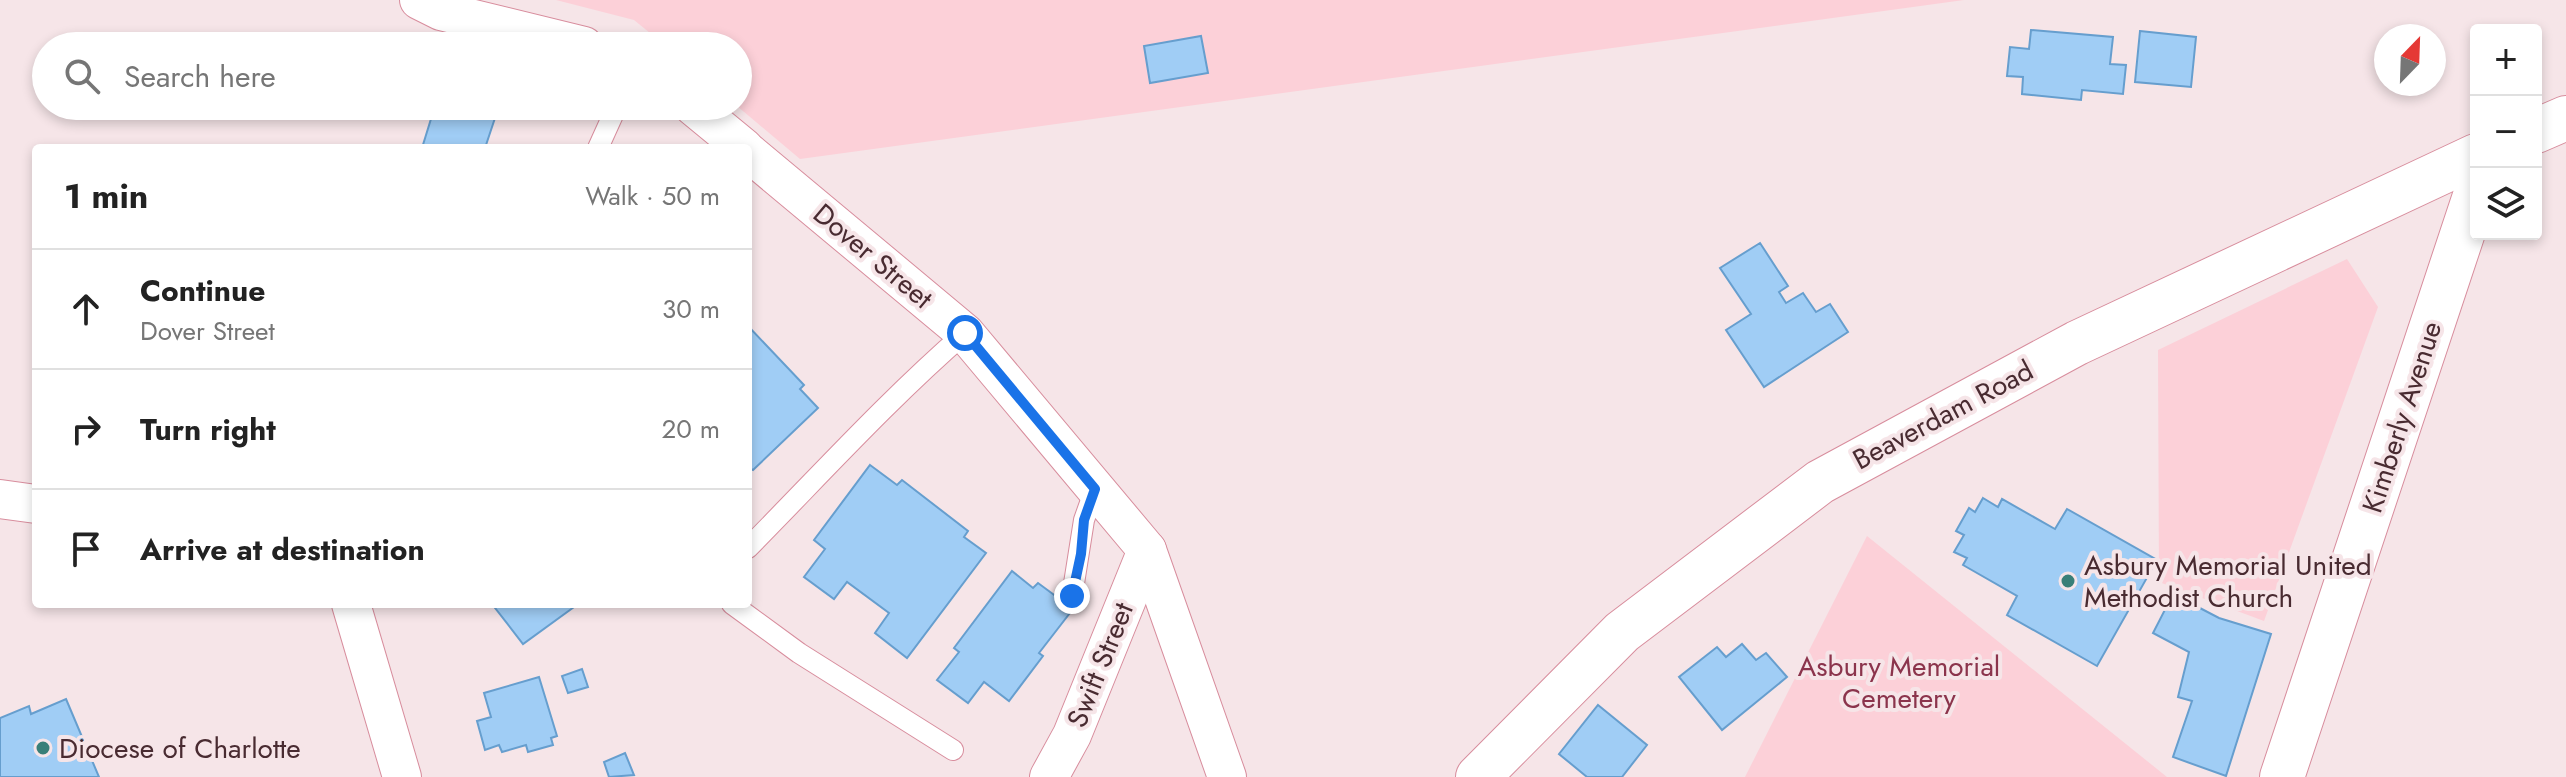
<!DOCTYPE html>
<meta charset="utf-8">
<style>
body{margin:0;font-family:Jost,sans-serif;background:#f2f2f2;color:#222}
.controls{position:absolute;right:24px;top:24px;display:grid;overflow:hidden;border-radius:8px;box-shadow:0 4px 12px #0003}
.controls button{width:72px;height:72px;display:grid;place-items:center;padding:0;border:0;border-bottom:2px solid #e0e0e0;background:#fff;color:#222;font:40px sans-serif}
.compass{position:absolute;left:2374px;top:24px;width:72px;height:72px;border-radius:50%;background:#fff;box-shadow:0 4px 12px #0003;rotate:23deg}
.stop{position:absolute;width:24px;height:24px;margin:-18px;border:6px solid #1a73e8;border-radius:50%;background:#fff}
.stop.end{background:#1a73e8;border-color:#fff;box-shadow:0 2px 8px #0008}
.list{margin:0;padding:0;list-style:none}
h2{display:flex;justify-content:space-between;align-items:center;height:104px;margin:0;padding:0 32px;font-size:34px}
h2 small{font-size:26px;font-weight:400;color:#767676}
.list li{display:grid;grid-template-columns:52px 1fr auto;gap:24px;align-items:center;box-sizing:border-box;height:120px;padding:0 32px;border-top:2px solid #e0e0e0}
.list b{display:block;font-size:30px;white-space:nowrap}
.list p{margin:0;font-size:26px;white-space:nowrap;color:#767676}
.list em{font-size:26px;font-style:normal;color:#767676}
.icon{flex:none;width:44px;height:44px;fill:none;stroke:currentColor;stroke-width:2;stroke-linecap:round;stroke-linejoin:round}
.map{position:relative;flex:none;width:2566px;height:777px;overflow:hidden}
.search{position:absolute;background:#fff;box-shadow:0 4px 12px #0003;left:32px;top:32px;width:720px;height:88px;display:flex;align-items:center;gap:20px;box-sizing:border-box;padding:0 28px;border-radius:44px;color:#767676;font-size:30px}
.panel{position:absolute;background:#fff;box-shadow:0 4px 12px #0003;left:32px;top:144px;width:720px;height:464px;border-radius:8px}
.map>svg:first-child{display:block}
.green{fill:#fcd0d8}
.building{fill:#a0cdf5;stroke:#669ece;stroke-width:2}
.lines{fill:none;stroke-linecap:round;stroke-linejoin:round}
.service-casing{stroke:#d88d9d;stroke-width:22}
.minor-casing{stroke:#d88d9d;stroke-width:40}
.tertiary-casing{stroke:#d88d9d;stroke-width:46}
.service{stroke:#fff;stroke-width:20}
.minor{stroke:#fff;stroke-width:38}
.tertiary{stroke:#fff;stroke-width:44}
.route{stroke:#1a73e8;stroke-width:10}
.poi-dot{fill:#397f78;stroke:#f6e5e8;stroke-width:3}
.labels{text-anchor:middle;dominant-baseline:central;stroke-width:8;stroke-linejoin:round;paint-order:stroke}
.street-label{font-size:28px;fill:#492b31;stroke:#f6e5e8}
.poi-label{font-size:28px;fill:#492b31;stroke:#f6e5e8;text-anchor:start}
.park-label{font-size:28px;fill:#8b344c;stroke:#f6e5e8}
</style>
<div class="map">
<svg width="2566" height="777" viewBox="0 0 2566 777">
<rect width="100%" height="100%" fill="#f6e5e8"/>
<!-- green -->
<g class="green">
<path d="M556,0H1964L800,159L737,106L738,46H666L634,20Z"/>
<path d="M2347,259L2378,307L2264,621L2159,582L2158,350Z"/>
<path d="M1867,536L2167,777H1745Z"/>
</g>
<!-- building -->
<g class="building">
<path d="M2031,30L2113,37L2110,64L2126,65L2123,94L2082,90L2081,100L2022,94L2023,77L2007,76L2010,47L2029,49Z"/>
<path d="M2140,31L2196,37L2191,87L2135,82Z"/>
<path d="M1201,36L1208,73L1150,83L1144,46Z"/>
<path d="M435,106H477L475,112L495,118L485,148H422Z"/>
<path d="M1760,243L1788,286L1779,292L1786,303L1803,293L1816,312L1830,304L1848,332L1764,387L1726,330L1751,314L1720,268Z"/>
<path d="M748,326L804,385L800,389L818,408L753,470L751,469L748,471Z"/>
<path d="M870,465L897,485L902,480L968,531L964,537L986,553L907,658L875,633L889,613L847,582L834,599L804,577L825,549L814,540Z"/>
<path d="M1983,498L1998,507L2002,499L2055,529L2067,509L2157,560L2097,666L2007,615L2017,596L1963,565L1967,558L1954,552L1964,535L1956,531L1969,508L1975,512Z"/>
<path d="M1012,571L1033,588L1038,583L1073,609L1039,653L1043,656L1009,701L984,682L968,703L937,680L959,652L954,648Z"/>
<path d="M2173,594L2219,618L2271,634L2226,776L2173,757L2192,701L2178,697L2189,652L2153,633Z"/>
<path d="M492,604H572L574,607L523,644Z"/>
<path d="M1742,644L1756,660L1766,653L1787,677L1722,730L1679,677L1717,647L1726,657Z"/>
<path d="M582,669L588,687L568,693L562,676Z"/>
<path d="M539,677L557,736L551,738L553,745L528,752L526,745L502,752L499,745L485,750L477,721L491,717L484,693Z"/>
<path d="M66,699L99,777H0V718L29,706L31,714Z"/>
<path d="M1598,705L1647,745L1622,777H1587L1559,754Z"/>
<path d="M625,753L634,775L609,777L604,762Z"/>
</g>
<g class="lines">
<defs>
<g id="service">
<path d="M598,148L617,106"/>
<path d="M748,548C819,476 889,399 965,333"/>
<path d="M1072,596L1084,520L1095,489"/>
<path d="M732,604L799,653L953,750"/>
</g>
<g id="minor">
<path d="M419,0L441,11L584,46"/>
<path d="M693,106L744,148"/>
<path d="M748,152L965,333L1147,550L1227,777"/>
<path d="M0,499L36,504"/>
<path d="M351,604L402,777"/>
<path d="M1049,777L1072,735L1147,550"/>
</g>
<g id="tertiary">
<path d="M2536,131L2566,118"/>
<path d="M1478,777L1622,632L1820,482L2077,343L2476,156"/>
<path d="M2282,777L2476,193"/>
</g>
</defs>
<!-- service casing -->
<use href="#service" class="service-casing"/>
<!-- minor casing -->
<use href="#minor" class="minor-casing"/>
<!-- tertiary casing -->
<use href="#tertiary" class="tertiary-casing"/>
<!-- service -->
<use href="#service" class="service"/>
<!-- minor -->
<use href="#minor" class="minor"/>
<!-- tertiary -->
<use href="#tertiary" class="tertiary"/>
</g>
<g class="lines">
<!-- route -->
<path class="route" d="M965,333L1095,489L1084,520L1081,554L1072,596"/>
</g>
<!-- markers -->
<g class="poi-dot">
<circle cx="2068" cy="581" r="8"/>
<circle cx="43" cy="748" r="8"/>
</g>
<g class="labels">
<!-- street labels -->
<g class="street-label">
<text transform="translate(873 256) rotate(40)">Dover Street</text>
<text transform="translate(1943 415) rotate(-28)">Beaverdam Road</text>
<text transform="translate(2402 417) rotate(-72)">Kimberly Avenue</text>
<text transform="translate(1100 665) rotate(-68)">Swift Street</text>
</g>
<!-- poi labels -->
<g class="poi-label">
<text x="2084" y="565">Asbury Memorial United<tspan x="2084" dy="32">Methodist Church</tspan></text>
<text x="59" y="748">Diocese of Charlotte</text>
</g>
<!-- park labels -->
<g class="park-label">
<text x="1899" y="666">Asbury Memorial<tspan x="1899" dy="32">Cemetery</tspan></text>
</g>
</g>
</svg>
<div class="controls">
<button>+</button>
<button>−</button>
<button><svg class="icon" aria-label="layers" viewBox="0 0 24 24"><path d="M12 4l9 5-9 5-9-5zM3 14l9 5 9-5"/></svg></button>
</div>
<svg class="compass" viewBox="-18 -18 36 36"><path d="M0-13l5 13h-10z" fill="#e53935"/><path d="M0 13l5-13h-10z" fill="#767676"/></svg>
<div class="stop" style="left:965px;top:333px"></div>
<div class="stop end" style="left:1072px;top:596px"></div>
<div class="search"><svg class="icon" aria-label="search" viewBox="0 0 24 24"><circle cx="10" cy="10" r="6"/><path d="M15 15l6 6"/></svg>Search here</div>
<section class="panel">
<h2>1 min<small>Walk · 50 m</small></h2>
<ul class="list">
<li><svg class="icon" aria-label="ahead" viewBox="0 0 24 24"><path d="M12 20V5M6 11l6-6 6 6"/></svg><div><b>Continue</b><p>Dover Street</p></div><em>30 m</em></li>
<li><svg class="icon" aria-label="right" viewBox="0 0 24 24"><path d="M7 20v-9h11M14 6l5 5-5 5"/></svg><div><b>Turn right</b></div><em>20 m</em></li>
<li><svg class="icon" aria-label="arrive" viewBox="0 0 24 24"><path d="M6 21V4h12l-3 4 3 4H6"/></svg><div><b>Arrive at destination</b></div></li>
</ul>
</section>
</div>
